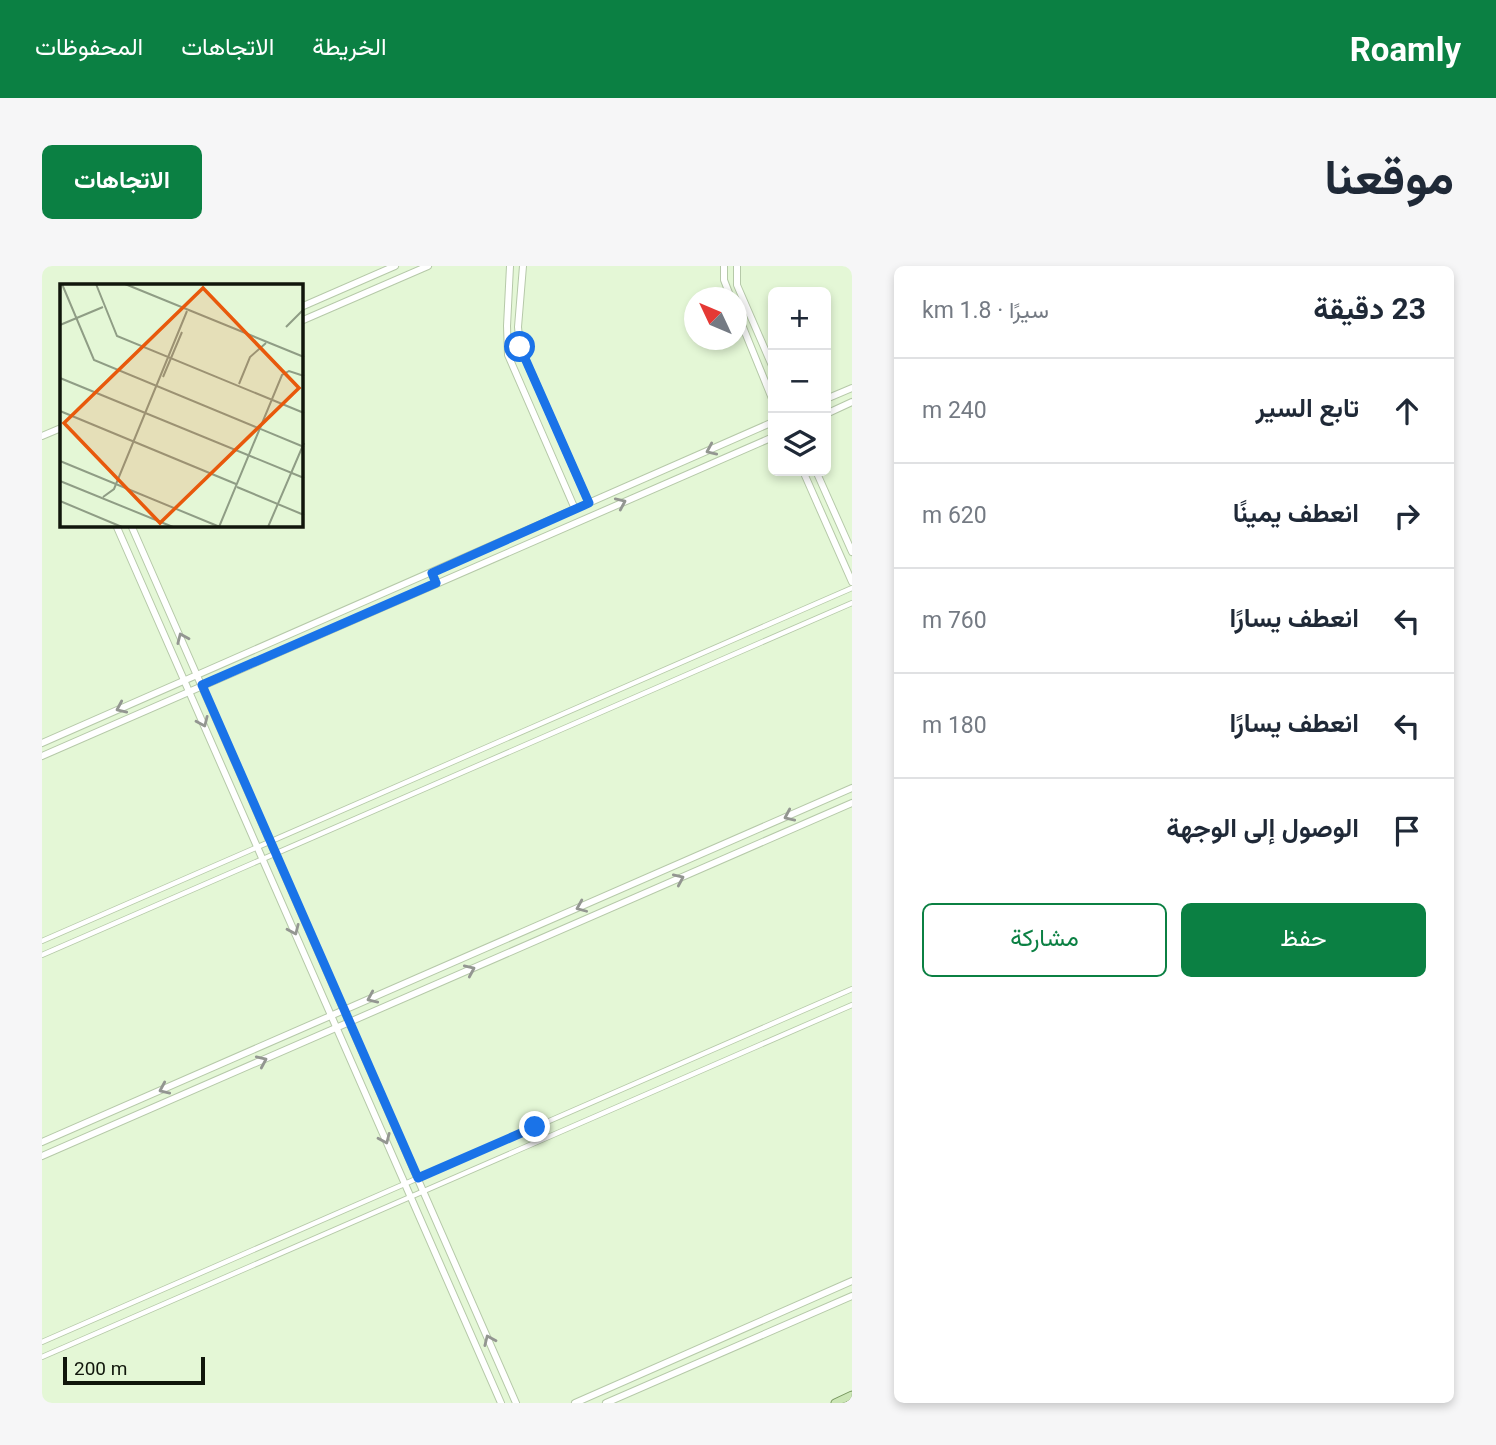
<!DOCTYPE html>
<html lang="ar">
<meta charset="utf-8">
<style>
body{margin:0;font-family:Roboto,Vazirmatn,sans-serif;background:#f6f6f7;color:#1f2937;direction:rtl}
.controls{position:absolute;right:21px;top:21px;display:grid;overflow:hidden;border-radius:10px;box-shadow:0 4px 10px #0003}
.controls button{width:63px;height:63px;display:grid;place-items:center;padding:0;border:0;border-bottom:2px solid #e0e1e3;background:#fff;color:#1f2937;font:35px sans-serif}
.compass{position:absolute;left:642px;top:21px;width:63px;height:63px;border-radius:50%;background:#fff;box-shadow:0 4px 10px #0003;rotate:314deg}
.scale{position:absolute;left:21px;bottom:18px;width:142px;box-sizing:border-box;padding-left:7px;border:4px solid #10160b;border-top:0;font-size:19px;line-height:24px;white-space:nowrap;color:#10160b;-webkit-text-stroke:5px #e4f7d6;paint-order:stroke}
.stop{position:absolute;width:21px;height:21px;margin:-16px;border:5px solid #1a73e8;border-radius:50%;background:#fff}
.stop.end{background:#1a73e8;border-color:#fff;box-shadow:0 2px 7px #0008}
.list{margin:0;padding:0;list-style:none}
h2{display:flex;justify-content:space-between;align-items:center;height:91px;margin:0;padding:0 28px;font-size:30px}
h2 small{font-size:23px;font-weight:400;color:#747a83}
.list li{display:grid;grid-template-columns:46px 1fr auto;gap:21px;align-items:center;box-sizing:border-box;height:105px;padding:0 28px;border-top:2px solid #e0e1e3}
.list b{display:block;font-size:26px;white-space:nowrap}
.list em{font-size:23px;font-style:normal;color:#747a83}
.actions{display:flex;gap:14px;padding:21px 28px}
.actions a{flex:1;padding:16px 0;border:2px solid #0b8043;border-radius:10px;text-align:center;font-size:24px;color:#0b8043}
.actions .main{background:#0b8043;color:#fff}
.icon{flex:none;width:38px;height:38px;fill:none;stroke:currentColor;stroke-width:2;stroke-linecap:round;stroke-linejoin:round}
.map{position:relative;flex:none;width:810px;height:1137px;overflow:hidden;direction:ltr;border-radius:10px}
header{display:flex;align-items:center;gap:42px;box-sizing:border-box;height:98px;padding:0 35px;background:#0b8043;color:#fff}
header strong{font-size:33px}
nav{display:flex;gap:38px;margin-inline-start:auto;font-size:24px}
.intro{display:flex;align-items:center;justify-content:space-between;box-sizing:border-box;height:168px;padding:0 42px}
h1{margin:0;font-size:49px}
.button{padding:18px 32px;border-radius:10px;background:#0b8043;color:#fff;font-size:24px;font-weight:700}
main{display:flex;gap:42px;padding:0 42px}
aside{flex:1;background:#fff;border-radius:10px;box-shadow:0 4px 10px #0003}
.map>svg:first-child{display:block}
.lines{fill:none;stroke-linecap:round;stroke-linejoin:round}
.street-casing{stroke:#b6c9a9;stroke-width:6}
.secondary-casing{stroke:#b6c9a9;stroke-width:8}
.primary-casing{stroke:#73935a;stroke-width:9}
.street{stroke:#fff;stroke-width:4.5}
.secondary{stroke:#fff;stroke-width:6}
.primary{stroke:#cbe6b5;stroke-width:7}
.oneway{stroke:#939691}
.route{stroke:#1a73e8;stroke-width:9}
.inset-road{fill:none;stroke:#8f9d85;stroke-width:2}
.view{fill:#e8590c;fill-opacity:0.15;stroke:#e8590c;stroke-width:3.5}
.inset-edge{fill:none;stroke:#10160b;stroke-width:3.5}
</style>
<header>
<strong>Roamly</strong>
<nav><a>الخريطة</a><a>الاتجاهات</a><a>المحفوظات</a></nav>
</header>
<div class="intro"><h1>موقعنا</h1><a class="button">الاتجاهات</a></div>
<main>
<aside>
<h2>23 دقيقة<small>سيرًا · 1.8 km</small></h2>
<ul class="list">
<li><svg class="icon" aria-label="ahead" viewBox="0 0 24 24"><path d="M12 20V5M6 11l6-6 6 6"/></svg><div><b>تابع السير</b></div><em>240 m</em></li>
<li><svg class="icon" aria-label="right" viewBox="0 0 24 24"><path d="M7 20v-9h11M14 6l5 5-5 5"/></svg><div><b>انعطف يمينًا</b></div><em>620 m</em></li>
<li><svg class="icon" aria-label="left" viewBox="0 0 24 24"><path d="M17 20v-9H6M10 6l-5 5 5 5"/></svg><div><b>انعطف يسارًا</b></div><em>760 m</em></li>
<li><svg class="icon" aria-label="left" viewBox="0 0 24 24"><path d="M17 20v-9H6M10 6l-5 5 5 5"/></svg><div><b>انعطف يسارًا</b></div><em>180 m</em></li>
<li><svg class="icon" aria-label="arrive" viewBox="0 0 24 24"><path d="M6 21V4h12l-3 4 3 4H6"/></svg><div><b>الوصول إلى الوجهة</b></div></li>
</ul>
<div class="actions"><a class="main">حفظ</a><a>مشاركة</a></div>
</aside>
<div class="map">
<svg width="810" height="1137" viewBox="0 0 810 1137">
<rect width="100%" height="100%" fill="#e4f7d6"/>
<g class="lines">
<defs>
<g id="street">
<path d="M0,675L810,322"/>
<path d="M0,689L810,337"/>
<path d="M0,1076L810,723"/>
<path d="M0,1091L810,739"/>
</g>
<g id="secondary">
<path d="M468,0L465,60L466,89L533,243"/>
<path d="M481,0L476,61L478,81L547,237"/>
<path d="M682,0V14L689,32"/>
<path d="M695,0V19L731,102"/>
<path d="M259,41L353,0"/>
<path d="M694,44L731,135"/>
<path d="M259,55L386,0"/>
<path d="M784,133L810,122"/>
<path d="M784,148L810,136"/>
<path d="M0,170L19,162"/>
<path d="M761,205L810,316"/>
<path d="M774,205L810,286"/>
<path d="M74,259L459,1137"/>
<path d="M89,259L474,1137"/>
<path d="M0,477L731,156"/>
<path d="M0,490L731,171"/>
<path d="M0,876L810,522"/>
<path d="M0,890L810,537"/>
<path d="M533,1137L810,1015"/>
<path d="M564,1137L810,1030"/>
</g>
<path id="primary" d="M793,1137L810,1129"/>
</defs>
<!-- street casing -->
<use href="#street" class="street-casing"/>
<!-- secondary casing -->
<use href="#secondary" class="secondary-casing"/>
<!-- primary casing -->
<use href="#primary" class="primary-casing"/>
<!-- street -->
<use href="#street" class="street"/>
<!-- secondary -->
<use href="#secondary" class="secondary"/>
<!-- primary -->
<use href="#primary" class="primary"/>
</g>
<!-- one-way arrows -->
<defs><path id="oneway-chevron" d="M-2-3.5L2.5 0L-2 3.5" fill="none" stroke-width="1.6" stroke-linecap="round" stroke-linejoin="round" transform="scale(1.75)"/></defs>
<g class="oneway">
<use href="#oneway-chevron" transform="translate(669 184) rotate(156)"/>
<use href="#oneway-chevron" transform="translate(579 237) rotate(-24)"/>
<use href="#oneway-chevron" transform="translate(140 372) rotate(-114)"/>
<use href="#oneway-chevron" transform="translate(79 442) rotate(156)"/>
<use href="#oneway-chevron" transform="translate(161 456) rotate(66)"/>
<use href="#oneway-chevron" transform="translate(747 550) rotate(156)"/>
<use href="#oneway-chevron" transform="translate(637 613) rotate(-24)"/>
<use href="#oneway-chevron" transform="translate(539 641) rotate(157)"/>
<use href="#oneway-chevron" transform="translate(252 664) rotate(66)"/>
<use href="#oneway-chevron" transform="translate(428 704) rotate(-24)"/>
<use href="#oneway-chevron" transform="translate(330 732) rotate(156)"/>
<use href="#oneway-chevron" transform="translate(220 795) rotate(-24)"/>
<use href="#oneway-chevron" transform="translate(122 823) rotate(156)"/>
<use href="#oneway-chevron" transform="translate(343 873) rotate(66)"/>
<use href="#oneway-chevron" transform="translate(447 1074) rotate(-114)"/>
</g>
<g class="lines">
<!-- route -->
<path class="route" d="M478,81L547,237L390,307L394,317L160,419L376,912L493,861"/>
</g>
<!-- overview -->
<g transform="translate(18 18)">
<rect width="243" height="243" fill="#e4f7d6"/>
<path class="inset-road" d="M2,0L34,76L244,163M36,0L57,52L244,129M65,0L244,73M0,41L43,23M226,43L244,25M103,93L122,48M0,94L244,194M179,100L190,73L206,59M0,127L176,200M0,177L160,243M0,197L113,243M177,203L244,231M43,213L54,205L127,27M0,217L62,243M159,243L222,91L229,87L244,92M208,243L244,159"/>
<path class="view" d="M143,4L239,104L100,239L4,139Z"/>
<rect width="243" height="243" class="inset-edge"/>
</g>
</svg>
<div class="controls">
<button>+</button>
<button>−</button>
<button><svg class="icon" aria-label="layers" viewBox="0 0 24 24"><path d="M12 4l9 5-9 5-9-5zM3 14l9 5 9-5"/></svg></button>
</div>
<svg class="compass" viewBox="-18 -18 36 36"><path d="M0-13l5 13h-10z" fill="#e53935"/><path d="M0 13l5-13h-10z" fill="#747a83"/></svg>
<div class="scale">200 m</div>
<div class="stop" style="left:478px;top:81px"></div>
<div class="stop end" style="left:493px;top:861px"></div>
</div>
</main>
